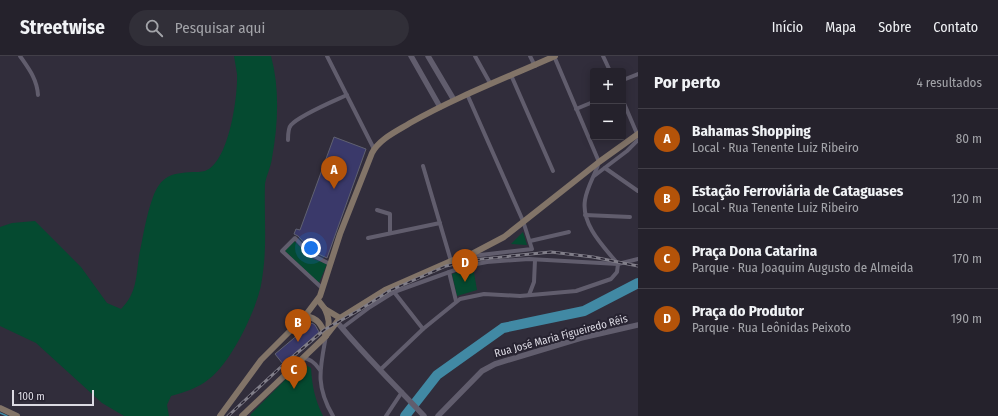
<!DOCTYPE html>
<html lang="pt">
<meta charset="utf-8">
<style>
body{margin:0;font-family:"Fira Sans Condensed",sans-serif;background:#312f38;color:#f1f3f6}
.controls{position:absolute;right:12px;top:12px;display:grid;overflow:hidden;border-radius:4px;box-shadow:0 2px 10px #0003}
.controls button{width:36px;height:36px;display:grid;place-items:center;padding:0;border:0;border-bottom:1px solid #423f48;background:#25222c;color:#f1f3f6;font:20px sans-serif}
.scale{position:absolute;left:12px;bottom:10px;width:82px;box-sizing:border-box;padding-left:4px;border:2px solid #dcdae3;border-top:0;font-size:11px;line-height:14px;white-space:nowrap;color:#dcdae3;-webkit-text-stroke:3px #272331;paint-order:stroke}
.you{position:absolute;left:311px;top:192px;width:14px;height:14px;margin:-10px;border:3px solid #fff;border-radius:50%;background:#1a73e8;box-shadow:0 0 0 6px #1a73e833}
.badge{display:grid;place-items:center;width:26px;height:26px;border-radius:50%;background:#b45309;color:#fff;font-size:13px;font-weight:700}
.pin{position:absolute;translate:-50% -33px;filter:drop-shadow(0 1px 2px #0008)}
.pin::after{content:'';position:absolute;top:21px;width:14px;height:12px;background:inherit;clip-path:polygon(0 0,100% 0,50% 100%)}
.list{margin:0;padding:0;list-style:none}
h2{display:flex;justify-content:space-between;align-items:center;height:52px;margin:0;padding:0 16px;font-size:17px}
h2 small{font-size:13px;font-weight:400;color:#a3a4a9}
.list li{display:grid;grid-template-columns:26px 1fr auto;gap:12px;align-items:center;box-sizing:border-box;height:60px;padding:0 16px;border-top:1px solid #423f48}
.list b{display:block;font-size:15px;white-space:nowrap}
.list p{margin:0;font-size:13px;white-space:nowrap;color:#a3a4a9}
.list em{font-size:13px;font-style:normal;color:#a3a4a9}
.icon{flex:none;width:22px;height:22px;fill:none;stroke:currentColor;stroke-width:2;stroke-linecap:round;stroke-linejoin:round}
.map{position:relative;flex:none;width:638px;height:360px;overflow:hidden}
header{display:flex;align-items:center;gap:24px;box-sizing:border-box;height:56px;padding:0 20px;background:#25222c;border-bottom:1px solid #423f48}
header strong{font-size:19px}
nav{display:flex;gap:22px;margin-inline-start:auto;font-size:14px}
.search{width:280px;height:36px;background:#312f38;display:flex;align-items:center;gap:10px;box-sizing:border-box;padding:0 14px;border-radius:22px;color:#a3a4a9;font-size:15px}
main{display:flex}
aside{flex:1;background:#25222c}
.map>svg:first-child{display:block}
.green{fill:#054a30}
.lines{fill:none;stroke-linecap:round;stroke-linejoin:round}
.stream{stroke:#4189a4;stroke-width:1.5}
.river{stroke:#4189a4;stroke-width:10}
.building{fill:#3a396a;stroke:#606171}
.minor{stroke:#615d6d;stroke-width:4}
.tertiary{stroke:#615d6d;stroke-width:5.5}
.secondary{stroke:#827468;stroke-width:6}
.rail-casing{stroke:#817e89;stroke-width:3}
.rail{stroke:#272331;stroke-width:1.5;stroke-dasharray:4.5;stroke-linecap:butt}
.labels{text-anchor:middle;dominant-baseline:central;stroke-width:4;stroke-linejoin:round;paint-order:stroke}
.street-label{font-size:11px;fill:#dcdae3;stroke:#272331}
</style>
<header>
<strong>Streetwise</strong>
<div class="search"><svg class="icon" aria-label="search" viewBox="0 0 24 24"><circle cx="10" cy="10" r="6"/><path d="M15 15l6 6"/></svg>Pesquisar aqui</div>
<nav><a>Início</a><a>Mapa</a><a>Sobre</a><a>Contato</a></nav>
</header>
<main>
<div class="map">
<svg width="638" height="360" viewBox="0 0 638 360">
<rect width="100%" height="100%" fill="#312d3b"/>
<!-- green -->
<g class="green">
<path d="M234,0H271C280,33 278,69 272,102C271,111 266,120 265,128C264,158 267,187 263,216C262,223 261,231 259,237C252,262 230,307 209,323C198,332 185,336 171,340L167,349L169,360H124L102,347L36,287L0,270V171L12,167L35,165L81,211L107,247L121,253C137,237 136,221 139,200C143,181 146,160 153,141C161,120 171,117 193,116C196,116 201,116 205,115C229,107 238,40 237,18C236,12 235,6 234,0Z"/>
<path d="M523,176L527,189L511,188Z"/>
<path d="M294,185L313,203L327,208L319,227L285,195Z"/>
<path d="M473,211L477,234L457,240L452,218Z"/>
<path d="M302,307L311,312C312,330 315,344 323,360H251L250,359Z"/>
</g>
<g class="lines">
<!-- stream -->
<path class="stream" d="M0,357L7,360"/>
<!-- river -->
<path class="river" d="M405,360L437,319L503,272L584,255L638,227"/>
</g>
<!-- building -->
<g class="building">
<path d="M334,81L366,93L327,202L312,195L298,180L294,178L296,173L300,174Z"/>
<path d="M312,267L315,269L319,276L283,308L275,298Z"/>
</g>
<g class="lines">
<!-- minor -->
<g class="minor">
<path d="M20,0C29,13 37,23 38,39"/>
<path d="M327,0L374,93"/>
<path d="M475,0L490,27"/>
<path d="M530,0L535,10"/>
<path d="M554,0L599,106C595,119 587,131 585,144C581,169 604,191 618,208"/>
<path d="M603,0L610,15"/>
<path d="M511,19L553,115"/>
<path d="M623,24L638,18"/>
<path d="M467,38L523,165L532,193L472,200"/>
<path d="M623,45L638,80"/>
<path d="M576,53L593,46"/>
<path d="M288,84C288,79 288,72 291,69C300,59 334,45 347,39"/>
<path d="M423,110L451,205"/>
<path d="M605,112L638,135"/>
<path d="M594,120L627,95L638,84"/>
<path d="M377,154L390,158V177"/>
<path d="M585,159L630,161"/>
<path d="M368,182L440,167"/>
<path d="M530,185L569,176"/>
<path d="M449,216L456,245"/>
<path d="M323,233L282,195L295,182L310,198L330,208"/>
<path d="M394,236L423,273"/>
<path d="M529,239L534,226L535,204"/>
<path d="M342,272L370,251L394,236L466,210L487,206L529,203L618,208L638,203"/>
<path d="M326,280C320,313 315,329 333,360"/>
<path d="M302,302C310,302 316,308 320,314"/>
<path d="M380,314L423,273L460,243L484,238L520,240L576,235L611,223L617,216L618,208"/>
<path d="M386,360L402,336"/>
</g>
<!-- tertiary -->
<g class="tertiary">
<path d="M411,0L440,51"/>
<path d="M428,0L454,44"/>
<path d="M337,266C364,299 395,329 424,360"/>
<path d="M438,360L482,315L495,308L581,282L638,269"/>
</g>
<!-- secondary -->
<g class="secondary">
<path d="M318,244L325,253L340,262"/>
<path d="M325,253C329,262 330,268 327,278"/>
<path d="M305,260C318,262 321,268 326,280"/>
<path d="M0,352L17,360"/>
<path d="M220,360L261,304L305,260L320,240L340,178L372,97C379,83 397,75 410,67C458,40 506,22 555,0"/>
<path d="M242,360L326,280L340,262L385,234L451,205L468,200L504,181L599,106L638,78"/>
</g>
<defs>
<path id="rail" d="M228,360L283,309L324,274L361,253L389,235L446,210L472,204L551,196L593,201L638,210"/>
</defs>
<!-- rail casing -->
<use href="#rail" class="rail-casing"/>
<!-- rail -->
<use href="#rail" class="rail"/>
</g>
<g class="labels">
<!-- street labels -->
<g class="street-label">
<text transform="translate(561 280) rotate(-15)">Rua José Maria Figueiredo Réis</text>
</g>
</g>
</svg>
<div class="controls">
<button>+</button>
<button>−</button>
</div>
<div class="scale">100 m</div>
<div class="you"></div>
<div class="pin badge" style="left:334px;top:133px">A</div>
<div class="pin badge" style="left:298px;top:286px">B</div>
<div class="pin badge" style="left:294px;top:333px">C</div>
<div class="pin badge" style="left:465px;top:226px">D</div>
</div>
<aside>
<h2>Por perto<small>4 resultados</small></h2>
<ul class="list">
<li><span class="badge">A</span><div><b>Bahamas Shopping</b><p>Local · Rua Tenente Luiz Ribeiro</p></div><em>80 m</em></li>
<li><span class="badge">B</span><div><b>Estação Ferroviária de Cataguases</b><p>Local · Rua Tenente Luiz Ribeiro</p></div><em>120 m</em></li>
<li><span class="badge">C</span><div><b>Praça Dona Catarina</b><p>Parque · Rua Joaquim Augusto de Almeida</p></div><em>170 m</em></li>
<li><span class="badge">D</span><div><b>Praça do Produtor</b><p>Parque · Rua Leônidas Peixoto</p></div><em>190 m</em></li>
</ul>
</aside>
</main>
